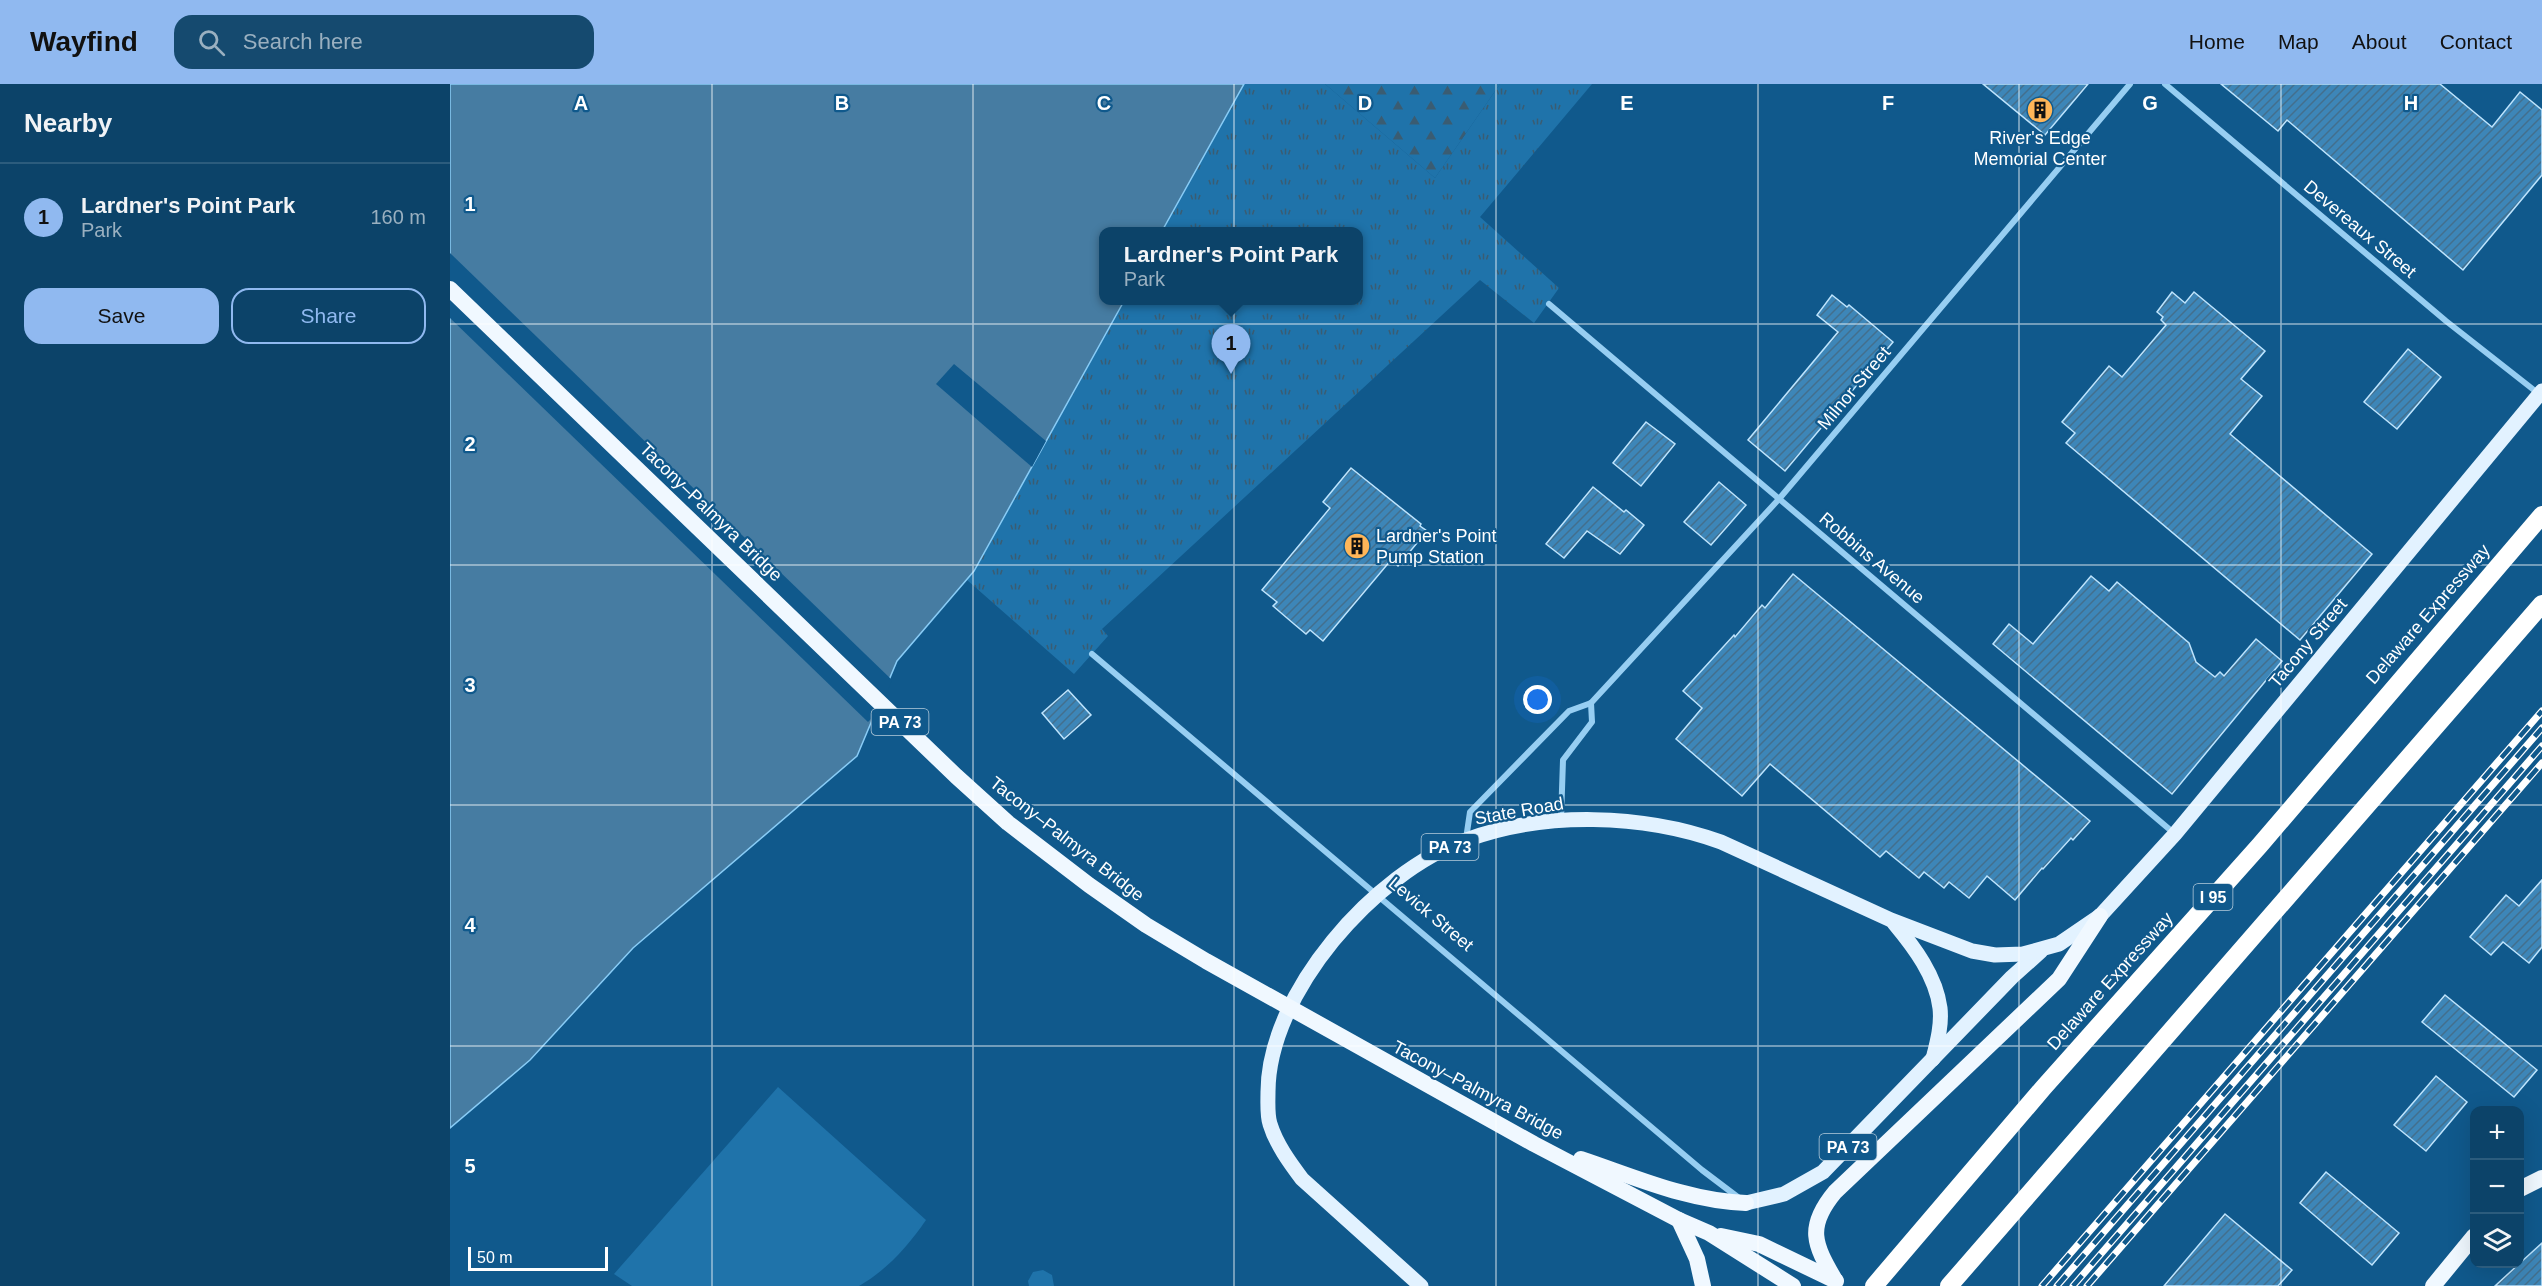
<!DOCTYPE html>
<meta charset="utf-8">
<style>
body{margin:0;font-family:Arial,sans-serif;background:#154a6f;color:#f1f3f6}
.controls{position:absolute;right:18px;bottom:18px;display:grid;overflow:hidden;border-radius:12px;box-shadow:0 6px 24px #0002}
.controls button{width:54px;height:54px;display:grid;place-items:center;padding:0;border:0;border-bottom:2px solid #2c5c7d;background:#0c4369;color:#f1f3f6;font:30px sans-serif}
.scale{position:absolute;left:18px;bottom:15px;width:140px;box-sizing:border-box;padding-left:6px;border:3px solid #fff;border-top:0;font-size:16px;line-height:21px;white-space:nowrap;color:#fff;-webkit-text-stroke:4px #10598c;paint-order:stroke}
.you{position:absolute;left:1088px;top:616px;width:21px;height:21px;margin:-15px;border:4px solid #fff;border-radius:50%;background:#1a73e8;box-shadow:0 0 0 9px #1a73e833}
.badge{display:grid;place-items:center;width:39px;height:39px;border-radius:50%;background:#90b9f0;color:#111;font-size:20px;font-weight:700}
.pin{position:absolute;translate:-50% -50px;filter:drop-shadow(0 2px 3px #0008)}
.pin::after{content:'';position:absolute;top:32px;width:21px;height:18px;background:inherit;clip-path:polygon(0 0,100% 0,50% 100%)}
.popup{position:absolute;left:649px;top:143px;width:264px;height:78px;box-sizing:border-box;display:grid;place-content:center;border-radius:12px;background:#0c4369;filter:drop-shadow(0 2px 4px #0005);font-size:20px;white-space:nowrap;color:#9ab0c0}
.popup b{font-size:22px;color:#f1f3f6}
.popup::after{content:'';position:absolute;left:50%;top:100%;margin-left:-12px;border:12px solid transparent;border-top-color:#0c4369}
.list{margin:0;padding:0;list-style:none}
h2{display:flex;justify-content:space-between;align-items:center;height:78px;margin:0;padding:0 24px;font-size:26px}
h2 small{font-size:20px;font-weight:400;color:#9ab0c0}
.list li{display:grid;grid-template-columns:39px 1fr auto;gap:18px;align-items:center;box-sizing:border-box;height:108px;padding:0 24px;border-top:2px solid #2c5c7d}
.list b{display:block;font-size:22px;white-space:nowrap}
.list p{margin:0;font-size:20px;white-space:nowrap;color:#9ab0c0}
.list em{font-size:20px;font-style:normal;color:#9ab0c0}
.actions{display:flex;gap:12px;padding:18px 24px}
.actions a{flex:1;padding:14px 0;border:2px solid #90b9f0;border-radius:18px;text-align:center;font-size:21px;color:#90b9f0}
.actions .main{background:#90b9f0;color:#111}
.icon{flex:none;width:33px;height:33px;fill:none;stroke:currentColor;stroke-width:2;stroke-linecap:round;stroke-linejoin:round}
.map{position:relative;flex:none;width:2092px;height:1202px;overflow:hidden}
header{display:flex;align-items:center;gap:36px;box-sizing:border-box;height:84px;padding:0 30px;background:#90b9f0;color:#111}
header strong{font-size:28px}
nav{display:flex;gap:33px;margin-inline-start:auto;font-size:21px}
.search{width:420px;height:54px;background:#154a6f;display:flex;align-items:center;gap:15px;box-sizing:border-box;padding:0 21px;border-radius:18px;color:#9ab0c0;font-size:22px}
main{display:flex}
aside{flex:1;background:#0c4369}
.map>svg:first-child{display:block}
.grass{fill:url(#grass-tufts)}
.forest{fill:url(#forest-firs)}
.garden{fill:#1f73aa}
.water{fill:#467ca2;stroke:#89ccf6;stroke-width:1.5}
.pier{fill:#10598c}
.building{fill:url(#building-hatch);stroke:#bee4fd;stroke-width:1.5}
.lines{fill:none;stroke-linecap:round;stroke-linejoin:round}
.minor{stroke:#97cef2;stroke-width:6}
.primary{stroke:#e2f2ff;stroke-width:15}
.trunk{stroke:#f0f8ff;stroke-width:16}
.motorway{stroke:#fff;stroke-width:18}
.rail-casing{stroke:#fff;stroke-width:7}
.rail{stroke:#10598c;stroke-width:4.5;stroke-dasharray:14;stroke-linecap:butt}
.grid{fill:none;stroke:#fff;stroke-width:1.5;stroke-opacity:0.55}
.labels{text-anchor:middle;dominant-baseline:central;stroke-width:4.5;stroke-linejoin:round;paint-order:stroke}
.shield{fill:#10598c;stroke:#b7cddc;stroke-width:1.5}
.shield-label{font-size:16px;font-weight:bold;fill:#fff}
.poi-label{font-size:18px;fill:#fff;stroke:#10598c}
.street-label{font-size:18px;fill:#fff;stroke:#10598c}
.grid-label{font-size:20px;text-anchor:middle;font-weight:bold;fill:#fff;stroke:#10598c;stroke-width:4.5;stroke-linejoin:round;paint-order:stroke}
</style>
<header>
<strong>Wayfind</strong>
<div class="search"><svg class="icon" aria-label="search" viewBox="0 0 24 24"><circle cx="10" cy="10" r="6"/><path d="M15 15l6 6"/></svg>Search here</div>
<nav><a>Home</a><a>Map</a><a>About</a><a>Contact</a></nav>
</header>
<main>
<aside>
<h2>Nearby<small></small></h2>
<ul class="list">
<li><span class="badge">1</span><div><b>Lardner's Point Park</b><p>Park</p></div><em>160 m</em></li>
</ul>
<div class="actions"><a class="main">Save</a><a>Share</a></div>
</aside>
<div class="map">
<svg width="2092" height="1202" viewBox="0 0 2092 1202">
<defs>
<pattern id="grass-tufts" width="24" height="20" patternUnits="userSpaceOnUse" patternTransform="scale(1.5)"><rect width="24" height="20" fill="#1f73aa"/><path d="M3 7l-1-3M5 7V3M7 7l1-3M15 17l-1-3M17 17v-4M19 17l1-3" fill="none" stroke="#3a5c72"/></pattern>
<pattern id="forest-firs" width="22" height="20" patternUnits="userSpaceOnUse" patternTransform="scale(1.5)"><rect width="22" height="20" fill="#1f73aa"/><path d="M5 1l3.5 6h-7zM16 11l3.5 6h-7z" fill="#3a5c72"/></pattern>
<pattern id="building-hatch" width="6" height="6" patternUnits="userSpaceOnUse" patternTransform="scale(1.5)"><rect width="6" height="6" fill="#3d86b8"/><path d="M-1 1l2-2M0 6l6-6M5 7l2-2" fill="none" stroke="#436f8d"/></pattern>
</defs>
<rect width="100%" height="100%" fill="#10598c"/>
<!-- grass -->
<path class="grass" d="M794,0H875L985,94L1050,0H1142L1030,133L1109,204L1084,239L1030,196L652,545L658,552L624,590L517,496L524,487L674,217L908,216V148L712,147Z"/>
<!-- forest -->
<path class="forest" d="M875,0H1050L985,94Z"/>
<!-- garden -->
<g class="garden">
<path d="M328,1003L476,1136C458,1162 437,1186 409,1202H182L164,1190Z"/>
<path d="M593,1186L602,1191L604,1202H579L578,1197L583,1188Z"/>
</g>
<!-- water -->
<path class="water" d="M0,0H794L712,147L654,148V216L674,217L524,487L447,577L407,672L183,864L80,976L0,1044Z"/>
<!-- pier -->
<g class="pier">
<path d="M0,169L442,596L430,626L418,638L0,234Z"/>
<path d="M504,280L596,357L582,383L486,300Z"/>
</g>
<!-- building -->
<g class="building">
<path d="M1533,0H1638L1595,51Z"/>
<path d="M1771,0H1990L2042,43L2070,8L2092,26V91L2013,186L1837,36L1828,47Z"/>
<path d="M1722,208L1735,219L1744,208L1815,267L1791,295L1812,312L1780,350L1922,470L1850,556L1616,359L1625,349L1612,338L1659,282L1672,293L1716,241L1711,236L1713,233L1707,228Z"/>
<path d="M1382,211L1397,223L1399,221L1443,258L1335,387L1298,356L1388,248L1367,231Z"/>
<path d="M1958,265L1991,293L1947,345L1914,318Z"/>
<path d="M1196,338L1225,360L1191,402L1163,379Z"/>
<path d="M901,384L971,440L970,442L977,447L948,482L941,476L873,557L860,546L856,550L844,540L823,522L827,518L812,506L880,424L873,418Z"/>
<path d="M1269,398L1296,421L1261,461L1234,438Z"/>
<path d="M1143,403L1174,428L1176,426L1194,441L1170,470L1137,447L1114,474L1096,460Z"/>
<path d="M1343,490L1640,737L1623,756L1621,754L1593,785L1592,784L1565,816L1537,792L1519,814L1499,798L1494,804L1474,788L1469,794L1436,767L1430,773L1320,680L1292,712L1226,655L1252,624L1233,607L1284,551L1285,553L1312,521L1315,524Z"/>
<path d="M1641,492L1659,507L1667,498L1739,559L1746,578L1765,593L1770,588L1774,592L1806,555L1832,577L1722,710L1543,560L1559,540L1583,560Z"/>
<path d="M618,606L641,631L614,655L592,629Z"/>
<path d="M2092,796V863L2079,879L2053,858L2041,871L2020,853L2056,811L2069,822Z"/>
<path d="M1995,911L2087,986L2064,1013L1972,938Z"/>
<path d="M1986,992L2017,1018L1976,1067L1944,1041Z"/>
<path d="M1876,1088L1949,1149L1922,1181L1850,1119Z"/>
<path d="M1775,1130L1842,1186L1828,1202H1714Z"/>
<path d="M2092,1159V1202H2045L2070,1179Z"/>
</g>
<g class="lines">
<!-- minor -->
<g class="minor">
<path d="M1715,0L1996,237L2089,310"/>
<path d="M1099,220L1725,750"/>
<path d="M642,570L1252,1086L1289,1114"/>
<path d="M1111,735L1113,676L1142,638L1141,619"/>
<path d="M1016,755L1020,728L1119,627L1141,619L1329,415L1680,0"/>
</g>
<!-- primary -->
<g class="primary">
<path d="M1444,839C1464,863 1486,892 1490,924C1492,941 1487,959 1483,975"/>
<path d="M1296,1119L1334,1110L1373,1088L1562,893L1591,867"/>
<path d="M971,1202L852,1095C840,1079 826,1060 820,1040C817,1031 818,1018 818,1008C818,909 925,788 1016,756C1094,727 1193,730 1271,758L1441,836L1522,867L1545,871L1573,870L1609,860L1650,832L1725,750L2092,307"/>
</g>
<!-- trunk -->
<g class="trunk">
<path d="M0,205L506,692L558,739L639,801L696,841L756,877L1084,1060L1229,1136L1259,1149L1343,1202"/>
<path d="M1131,1075C1185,1093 1238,1117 1296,1119"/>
<path d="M2070,1105L2092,1094"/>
<path d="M1229,1136L1247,1175L1253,1202"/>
<path d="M1271,1152L1309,1160L1386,1197"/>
<path d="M1385,1196C1364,1160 1356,1143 1385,1108L1609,895L1650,832"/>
<path d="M1983,1202L2024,1152"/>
</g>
<!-- motorway -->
<g class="motorway">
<path d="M1424,1202L1594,1003L1810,761L2092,431"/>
<path d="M1499,1202L2092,520"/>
</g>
<defs>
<g id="rail">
<path d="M1592,1202L2092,627"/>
<path d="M1607,1202L2092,644"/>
<path d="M1623,1202L2092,662"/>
<path d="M1637,1202L2092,679"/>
</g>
</defs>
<!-- rail casing -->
<use href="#rail" class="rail-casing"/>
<!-- rail -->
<use href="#rail" class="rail"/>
</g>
<!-- grid -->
<path class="grid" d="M262,0V1202M523,0V1202M784,0V1202M1046,0V1202M1308,0V1202M1569,0V1202M1831,0V1202M0,240H2092M0,481H2092M0,721H2092M0,962H2092"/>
<!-- icons -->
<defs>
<symbol id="building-disc" viewBox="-11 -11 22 22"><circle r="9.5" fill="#ffb658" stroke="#10598c"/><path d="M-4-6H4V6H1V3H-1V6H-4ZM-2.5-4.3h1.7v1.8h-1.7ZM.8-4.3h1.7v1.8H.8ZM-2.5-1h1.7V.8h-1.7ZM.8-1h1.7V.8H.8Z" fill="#111"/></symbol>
</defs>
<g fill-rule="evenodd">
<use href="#building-disc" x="1575" y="11" width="30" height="30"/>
<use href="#building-disc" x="892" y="447" width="30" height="30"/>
</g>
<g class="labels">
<!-- shield labels -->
<g class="shield">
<rect x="421.5" y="625" width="57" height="26" rx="4.5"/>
<rect x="971.5" y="750" width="57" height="26" rx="4.5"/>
<rect x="1743.5" y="800" width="39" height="26" rx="4.5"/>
<rect x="1369.5" y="1050" width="57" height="26" rx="4.5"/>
</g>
<g class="shield-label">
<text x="450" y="638">PA 73</text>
<text x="1000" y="763">PA 73</text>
<text x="1763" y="813">I 95</text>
<text x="1398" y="1063">PA 73</text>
</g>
<!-- poi labels -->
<g class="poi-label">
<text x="1590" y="54">River's Edge<tspan x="1590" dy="21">Memorial Center</tspan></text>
<text x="926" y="452" text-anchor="start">Lardner's Point<tspan x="926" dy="21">Pump Station</tspan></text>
</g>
<!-- street labels -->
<g class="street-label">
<text transform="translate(1910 145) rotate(40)">Devereaux Street</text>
<text transform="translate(1404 304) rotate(-50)">Milnor Street</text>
<text transform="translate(261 428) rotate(44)">Tacony–Palmyra Bridge</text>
<text transform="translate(1422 474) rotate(40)">Robbins Avenue</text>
<text transform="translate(1978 530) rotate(-49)">Delaware Expressway</text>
<text transform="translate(1858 559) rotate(-50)">Tacony Street</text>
<text transform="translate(1069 727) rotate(-10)">State Road</text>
<text transform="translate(617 755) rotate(38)">Tacony–Palmyra Bridge</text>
<text transform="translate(981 830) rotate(40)">Levick Street</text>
<text transform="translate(1660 897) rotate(-48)">Delaware Expressway</text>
<text transform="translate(1028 1006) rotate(28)">Tacony–Palmyra Bridge</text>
</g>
</g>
<g class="grid-label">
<text x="131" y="26">A</text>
<text x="392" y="26">B</text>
<text x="654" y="26">C</text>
<text x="915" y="26">D</text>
<text x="1177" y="26">E</text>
<text x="1438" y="26">F</text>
<text x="1700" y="26">G</text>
<text x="1961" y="26">H</text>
<text x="20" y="127">1</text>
<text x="20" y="367">2</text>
<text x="20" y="608">3</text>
<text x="20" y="848">4</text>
<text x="20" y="1089">5</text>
</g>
</svg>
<div class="controls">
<button>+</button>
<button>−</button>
<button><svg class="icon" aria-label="layers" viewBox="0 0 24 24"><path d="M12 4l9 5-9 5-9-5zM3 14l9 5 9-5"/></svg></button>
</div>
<div class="scale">50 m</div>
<div class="you"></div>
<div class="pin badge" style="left:781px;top:290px">1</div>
<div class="popup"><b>Lardner's Point Park</b>Park</div>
</div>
</main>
